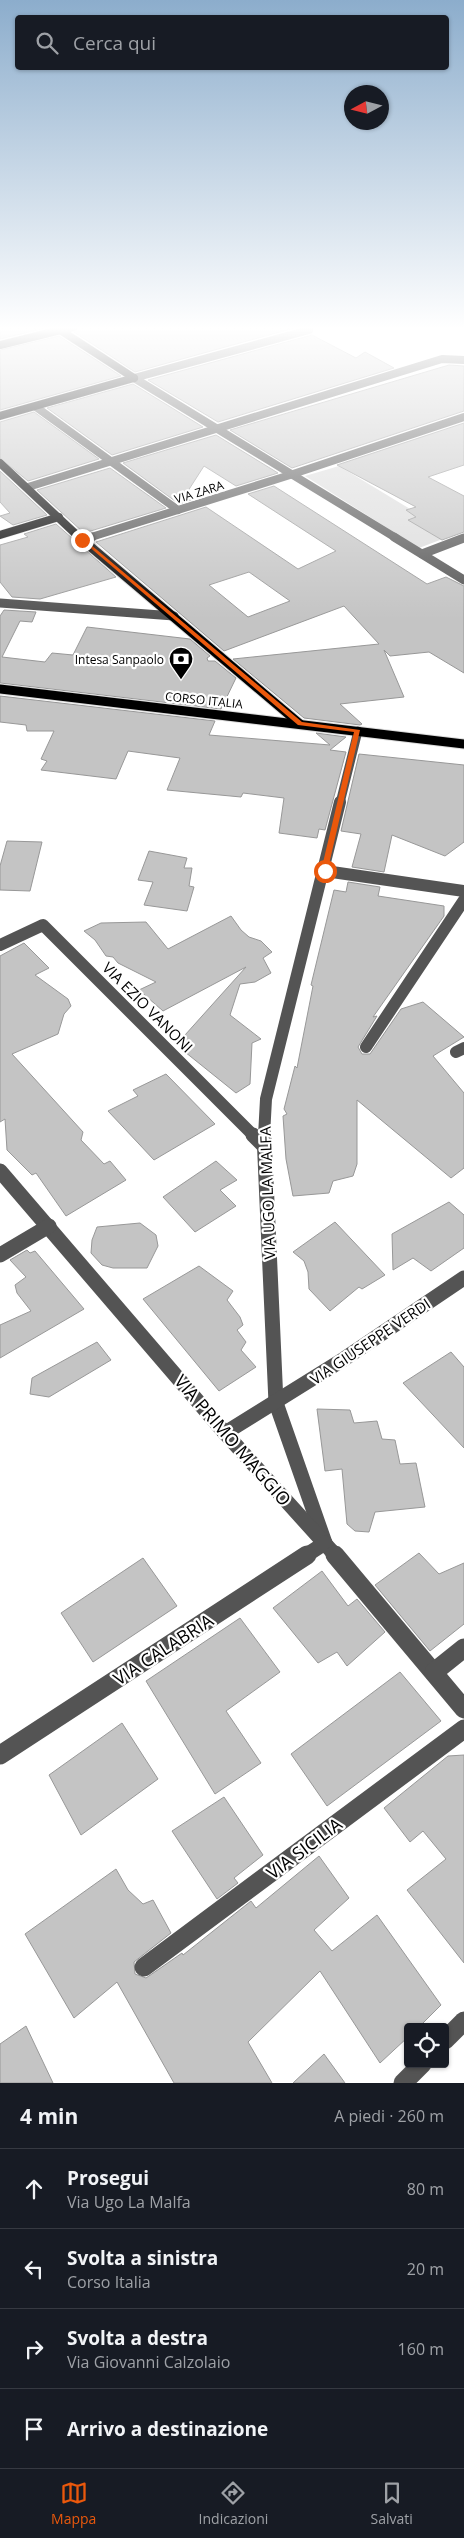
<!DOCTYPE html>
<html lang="it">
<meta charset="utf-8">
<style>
body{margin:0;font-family:"Open Sans",sans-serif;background:#20242c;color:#f1f3f6}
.controls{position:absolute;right:15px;bottom:15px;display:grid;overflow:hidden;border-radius:5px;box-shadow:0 1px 4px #0004}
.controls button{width:45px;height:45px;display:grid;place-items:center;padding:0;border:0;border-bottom:1px solid #363941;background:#171b24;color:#f1f3f6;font:25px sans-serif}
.compass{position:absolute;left:344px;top:85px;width:45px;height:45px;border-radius:50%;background:#171b24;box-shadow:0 1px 4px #0004;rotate:263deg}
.stop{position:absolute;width:15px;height:15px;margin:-11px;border:4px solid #ea580c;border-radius:50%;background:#fff}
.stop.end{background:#ea580c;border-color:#fff;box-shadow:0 1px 5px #0008}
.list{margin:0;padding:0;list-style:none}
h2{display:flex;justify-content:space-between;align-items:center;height:65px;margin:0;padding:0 20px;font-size:21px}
h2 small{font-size:16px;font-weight:400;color:#9ea1a6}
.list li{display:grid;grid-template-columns:32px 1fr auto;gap:15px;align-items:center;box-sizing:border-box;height:80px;padding:0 20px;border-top:1px solid #363941}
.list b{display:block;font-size:19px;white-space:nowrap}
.list p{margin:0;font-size:16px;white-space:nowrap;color:#9ea1a6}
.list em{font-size:16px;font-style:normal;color:#9ea1a6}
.icon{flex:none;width:28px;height:28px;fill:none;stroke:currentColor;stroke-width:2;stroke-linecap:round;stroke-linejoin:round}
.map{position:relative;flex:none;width:464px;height:2083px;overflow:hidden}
.search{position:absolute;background:#171b24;box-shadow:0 1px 4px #0004;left:15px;right:15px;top:15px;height:55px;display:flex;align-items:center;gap:12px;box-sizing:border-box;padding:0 18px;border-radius:5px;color:#9ea1a6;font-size:19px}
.sheet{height:385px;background:#171b24}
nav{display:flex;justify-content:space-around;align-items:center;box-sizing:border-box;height:70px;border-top:1px solid #363941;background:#171b24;font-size:14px;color:#9ea1a6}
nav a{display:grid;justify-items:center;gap:2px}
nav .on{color:#ea580c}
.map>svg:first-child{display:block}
.green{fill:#dbdbdb}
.building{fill:#c4c4c4;stroke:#989898;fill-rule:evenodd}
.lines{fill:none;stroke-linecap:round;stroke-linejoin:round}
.major-far1-casing{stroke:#dbdbdb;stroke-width:9}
.major-casing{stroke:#dbdbdb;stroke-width:11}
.minor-far4{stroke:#545454;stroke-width:8}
.minor-far3{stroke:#545454;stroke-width:9}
.minor-far2{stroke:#545454;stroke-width:12}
.minor-far1{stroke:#545454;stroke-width:15}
.minor{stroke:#545454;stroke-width:19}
.major-far1{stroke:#000;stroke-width:8}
.major{stroke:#000;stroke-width:9}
.route{fill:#ea580c}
.labels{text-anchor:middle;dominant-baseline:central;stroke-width:4.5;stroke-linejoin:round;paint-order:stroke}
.far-street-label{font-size:12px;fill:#000;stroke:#fff}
.far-poi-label{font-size:12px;fill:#000;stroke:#fff;text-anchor:end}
.street-label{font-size:15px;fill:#000;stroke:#fff}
.near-street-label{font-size:18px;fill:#000;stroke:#fff}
</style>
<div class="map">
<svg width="464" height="2083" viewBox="0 0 464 2083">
<rect width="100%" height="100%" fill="#fff"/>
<!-- green -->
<path class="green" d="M339,466L453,535L419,548L305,476Z"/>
<!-- building -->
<g class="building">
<path d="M0,327H49L0,339Z"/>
<path d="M78,327H292L294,328L135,372L74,332Z"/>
<path d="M312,335L356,358L365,352L394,368L218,422L148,380Z"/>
<path d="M59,336L121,376L0,410V350Z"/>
<path d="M449,365L464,366V411L292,468L230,430Z"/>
<path d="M133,384L203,427L112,455L47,408Z"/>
<path d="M34,412L99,459L28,481L0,458V422Z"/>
<path d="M464,423V465L428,477L464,496V532L442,540L408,520L416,517L406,510L416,507L337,465Z"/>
<path d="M216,435L278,473L236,486L204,466L186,494L194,499L179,504L123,463Z"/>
<path d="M110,468L166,508L84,533L37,490Z"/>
<path d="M0,471L47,515L13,525L0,516L10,513L0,502Z"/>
<path d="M274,486L427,584L446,577L464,586V673L429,652L390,656L384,650L404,697L340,704L362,724L360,725L304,718L233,659L379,644L344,606L224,651L96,542L206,507L298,569L336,551L248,494ZM249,572L290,601L248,617L209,585Z"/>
<path d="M56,524L116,577L40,599L12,597L0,582V545L28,537L24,534Z"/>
<path d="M4,610L36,612L32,622L20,621L2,657L45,662L52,653L73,655L87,627L190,639L210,656L207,658L208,661H215L236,678L221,709L0,683V616Z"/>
<path d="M0,696L215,721L209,735L330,745L316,733L346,737L330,750L346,752L325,830L319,829L317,838L279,833L284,798L243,793L241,797L167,790L180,758L128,751L116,779L41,770L47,761L41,759L54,731H27L26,725L0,722Z"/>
<path d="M359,754L464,765V842L445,856L392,835L384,872L352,867L361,834L341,831Z"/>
<path d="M7,841L42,842L30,891L0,890V866Z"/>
<path d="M149,851L187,858L184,868H192L189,886L194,887L187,911L144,905L153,882L138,880Z"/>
<path d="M348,882L380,887L378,896L444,906V916L373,1017L377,1016L358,1047L362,1054H370L401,1009L423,1002L464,1037L433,1056L464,1093V1168L451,1178L357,1100V1164L353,1176L333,1181L329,1193L293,1196L286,1159L283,1116L287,1114L284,1109L295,1066L297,1068L313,986L311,985L334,890L346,892Z"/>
<path d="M231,916L241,930L249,937L261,941L272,952L263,958L271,973L255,982L240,984L230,1015L261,1039L252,1043L250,1084L236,1093L185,1052V1035L246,967L163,1011L139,990L156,982L118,963L113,957L106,956L95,940L84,931L101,923L146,922L168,949Z"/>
<path d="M24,943L49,968L35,975L68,999L71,1006L64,1014L58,1034L12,1054L83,1132L81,1140L104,1164L110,1161L126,1180L66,1216L36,1173L32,1175L7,1150L5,1119L0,1122V956Z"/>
<path d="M166,1074L215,1124L154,1160L108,1111L138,1096L133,1090Z"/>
<path d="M216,1161L237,1180L220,1190L236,1206L195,1232L163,1197Z"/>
<path d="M449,1202L464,1215V1248L431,1271L413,1258L393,1270L392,1234Z"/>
<path d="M335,1222L385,1275L362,1289L359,1287L330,1311L309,1289L308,1272L304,1261L293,1252Z"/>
<path d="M140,1223L156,1235L158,1246L147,1268H113L102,1265L91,1253L92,1240L97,1227Z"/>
<path d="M27,1250L30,1253L35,1251L84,1309L0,1358V1325L31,1311L17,1293L15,1285L26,1277L10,1260Z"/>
<path d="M199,1266L233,1291L227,1300L240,1317L243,1325L237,1330L246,1342L241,1350L256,1367L219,1391L143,1299Z"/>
<path d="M97,1342L111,1360L49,1397L30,1394L32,1378Z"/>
<path d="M451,1352L464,1367V1448L403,1383Z"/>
<path d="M317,1409L350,1410L354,1423L377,1421L382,1439L395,1440L400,1464L416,1463L425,1507L375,1512L369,1532L355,1531L347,1524L342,1469L325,1471Z"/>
<path d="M419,1553L439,1574L464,1563V1624L430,1651L375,1585Z"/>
<path d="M143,1558L177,1606L93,1662L61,1613Z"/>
<path d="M322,1571L348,1606L357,1599L385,1632L347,1666L337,1652L318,1663L273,1608Z"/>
<path d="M240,1618L280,1672L226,1711L261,1763L215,1794L146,1681Z"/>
<path d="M400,1672L441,1721L327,1806L291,1754Z"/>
<path d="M122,1723L158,1779L81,1835L49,1775Z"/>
<path d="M464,1755V1963L407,1890L446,1859L423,1831L410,1842L384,1808L448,1756Z"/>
<path d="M224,1797L263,1855L234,1878L238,1883L217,1899L172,1831Z"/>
<path d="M319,1856L349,1898L314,1930L332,1951L377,1915L441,2005L419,2027H408V2037L380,2063L320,1971L248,2042L272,2083H174L117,1982L74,2018L25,1934L116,1869L128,1890L143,1904L153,1900L171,1933L134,1962L135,1974L146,1978L182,1953L183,1955L251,1901L256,1908Z"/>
<path d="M26,2026L53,2083H0V2044Z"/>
<path d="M324,2054L345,2083H293Z"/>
</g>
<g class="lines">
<defs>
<g id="major-far1">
<path d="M60,330L134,378"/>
<path d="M0,345L73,327"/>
<path d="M0,416L134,378"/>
<path d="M0,463L80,538"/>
<path d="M0,535L59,517"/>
</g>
<g id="major">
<path d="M79,537L300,724"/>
<path d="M0,689L464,744"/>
</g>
</defs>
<!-- major-far1 casing -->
<use href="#major-far1" class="major-far1-casing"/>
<!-- major casing -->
<use href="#major" class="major-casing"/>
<!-- minor-far4 -->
<g class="minor-far4">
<path d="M134,378L396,538"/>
<path d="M134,378L309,330"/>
<path d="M36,407L178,510"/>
<path d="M28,487L442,359L464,360"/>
<path d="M88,538L290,475L464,417"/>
</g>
<!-- minor-far3 -->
<g class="minor-far3">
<path d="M394,537L464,580"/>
<path d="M82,540L92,537"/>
<path d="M422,554L464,538"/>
<path d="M0,603L174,616"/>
<path d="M340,803L358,731"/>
</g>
<!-- minor-far2 -->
<g class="minor-far2">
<path d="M325,871L464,891"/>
<path d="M0,945L43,925L254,1136"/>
<path d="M366,1047L464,900"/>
<path d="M456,1052L464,1048"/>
<path d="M264,1136L266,1099L340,802"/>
</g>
<!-- minor-far1 -->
<g class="minor-far1">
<path d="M253,1135L263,1145"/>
<path d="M264,1135L276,1403L325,1543"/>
<path d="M0,1171L225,1433L336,1556"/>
<path d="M0,1255L49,1226"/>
<path d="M225,1433L344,1359L464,1278"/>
<path d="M305,1556L325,1543"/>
</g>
<!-- minor -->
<g class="minor">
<path d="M335,1555L464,1709"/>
<path d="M434,1672L464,1648"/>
<path d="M0,1755L307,1555"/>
<path d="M144,1967L464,1729"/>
<path d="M445,2040L464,2021"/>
<path d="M403,2083L422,2064"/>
</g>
<!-- major-far1 -->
<use href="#major-far1" class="major-far1"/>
<!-- major -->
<use href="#major" class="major"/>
</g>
<!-- sky -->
<linearGradient id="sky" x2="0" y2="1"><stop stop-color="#8cadcc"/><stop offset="0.53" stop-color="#fff"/><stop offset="1" stop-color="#fff" stop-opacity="0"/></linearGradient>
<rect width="464" height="619" fill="url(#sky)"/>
<!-- route -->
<path class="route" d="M80,539H84L302,722L360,730L327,873L321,871L354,732L298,725Z"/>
<!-- icons -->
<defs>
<symbol id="bank-pin" viewBox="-11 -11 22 30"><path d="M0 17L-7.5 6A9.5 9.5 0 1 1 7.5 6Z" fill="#000" stroke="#fff"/><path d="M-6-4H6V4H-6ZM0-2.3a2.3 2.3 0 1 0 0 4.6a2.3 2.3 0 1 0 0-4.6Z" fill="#fff"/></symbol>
</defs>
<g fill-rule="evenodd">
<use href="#bank-pin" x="167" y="645" width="28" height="38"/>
</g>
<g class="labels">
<!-- far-street labels -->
<g class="far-street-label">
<text transform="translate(199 492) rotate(-17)">VIA ZARA</text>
<text transform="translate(204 700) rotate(6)">CORSO ITALIA</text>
</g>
<!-- far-poi labels -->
<g class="far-poi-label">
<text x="164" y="659">Intesa Sanpaolo</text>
</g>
<!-- street labels -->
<g class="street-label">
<text transform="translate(148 1007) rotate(45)">VIA EZIO VANONI</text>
<text transform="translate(267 1193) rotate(-92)">VIA UGO LA MALFA</text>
<text transform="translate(370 1341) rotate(-34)">VIA GIUSEPPE VERDI</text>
</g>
<!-- near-street labels -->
<g class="near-street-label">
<text transform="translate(233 1440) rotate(49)">VIA PRIMO MAGGIO</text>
<text transform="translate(163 1649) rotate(-33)">VIA CALABRIA</text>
<text transform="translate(304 1848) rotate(-37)">VIA SICILIA</text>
</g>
</g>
</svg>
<div class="controls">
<button><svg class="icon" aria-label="locate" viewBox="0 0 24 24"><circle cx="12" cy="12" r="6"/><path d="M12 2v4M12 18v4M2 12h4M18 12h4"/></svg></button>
</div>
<svg class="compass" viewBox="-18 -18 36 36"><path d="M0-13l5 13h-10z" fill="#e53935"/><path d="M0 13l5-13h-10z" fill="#9ea1a6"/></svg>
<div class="stop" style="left:325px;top:871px"></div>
<div class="stop end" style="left:82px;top:540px"></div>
<div class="search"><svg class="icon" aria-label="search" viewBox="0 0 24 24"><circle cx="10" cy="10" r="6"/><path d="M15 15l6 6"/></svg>Cerca qui</div>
</div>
<section class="sheet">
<h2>4 min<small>A piedi · 260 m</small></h2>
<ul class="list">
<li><svg class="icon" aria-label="ahead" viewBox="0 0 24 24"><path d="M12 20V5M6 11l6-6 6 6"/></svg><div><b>Prosegui</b><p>Via Ugo La Malfa</p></div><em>80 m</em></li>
<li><svg class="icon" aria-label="left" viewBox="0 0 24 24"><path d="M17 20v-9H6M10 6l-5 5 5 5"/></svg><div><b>Svolta a sinistra</b><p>Corso Italia</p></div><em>20 m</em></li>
<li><svg class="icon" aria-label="right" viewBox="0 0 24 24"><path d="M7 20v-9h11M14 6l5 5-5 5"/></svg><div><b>Svolta a destra</b><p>Via Giovanni Calzolaio</p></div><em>160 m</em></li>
<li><svg class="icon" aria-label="arrive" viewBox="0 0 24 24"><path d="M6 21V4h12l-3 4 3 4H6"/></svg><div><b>Arrivo a destinazione</b></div></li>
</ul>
</section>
<nav>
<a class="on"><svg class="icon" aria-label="map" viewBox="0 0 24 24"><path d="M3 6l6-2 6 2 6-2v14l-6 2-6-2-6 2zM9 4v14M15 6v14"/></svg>Mappa</a>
<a><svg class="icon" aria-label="directions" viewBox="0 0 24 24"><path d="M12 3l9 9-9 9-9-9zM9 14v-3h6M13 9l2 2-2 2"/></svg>Indicazioni</a>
<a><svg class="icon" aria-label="saved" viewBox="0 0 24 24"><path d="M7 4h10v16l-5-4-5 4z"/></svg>Salvati</a>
</nav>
